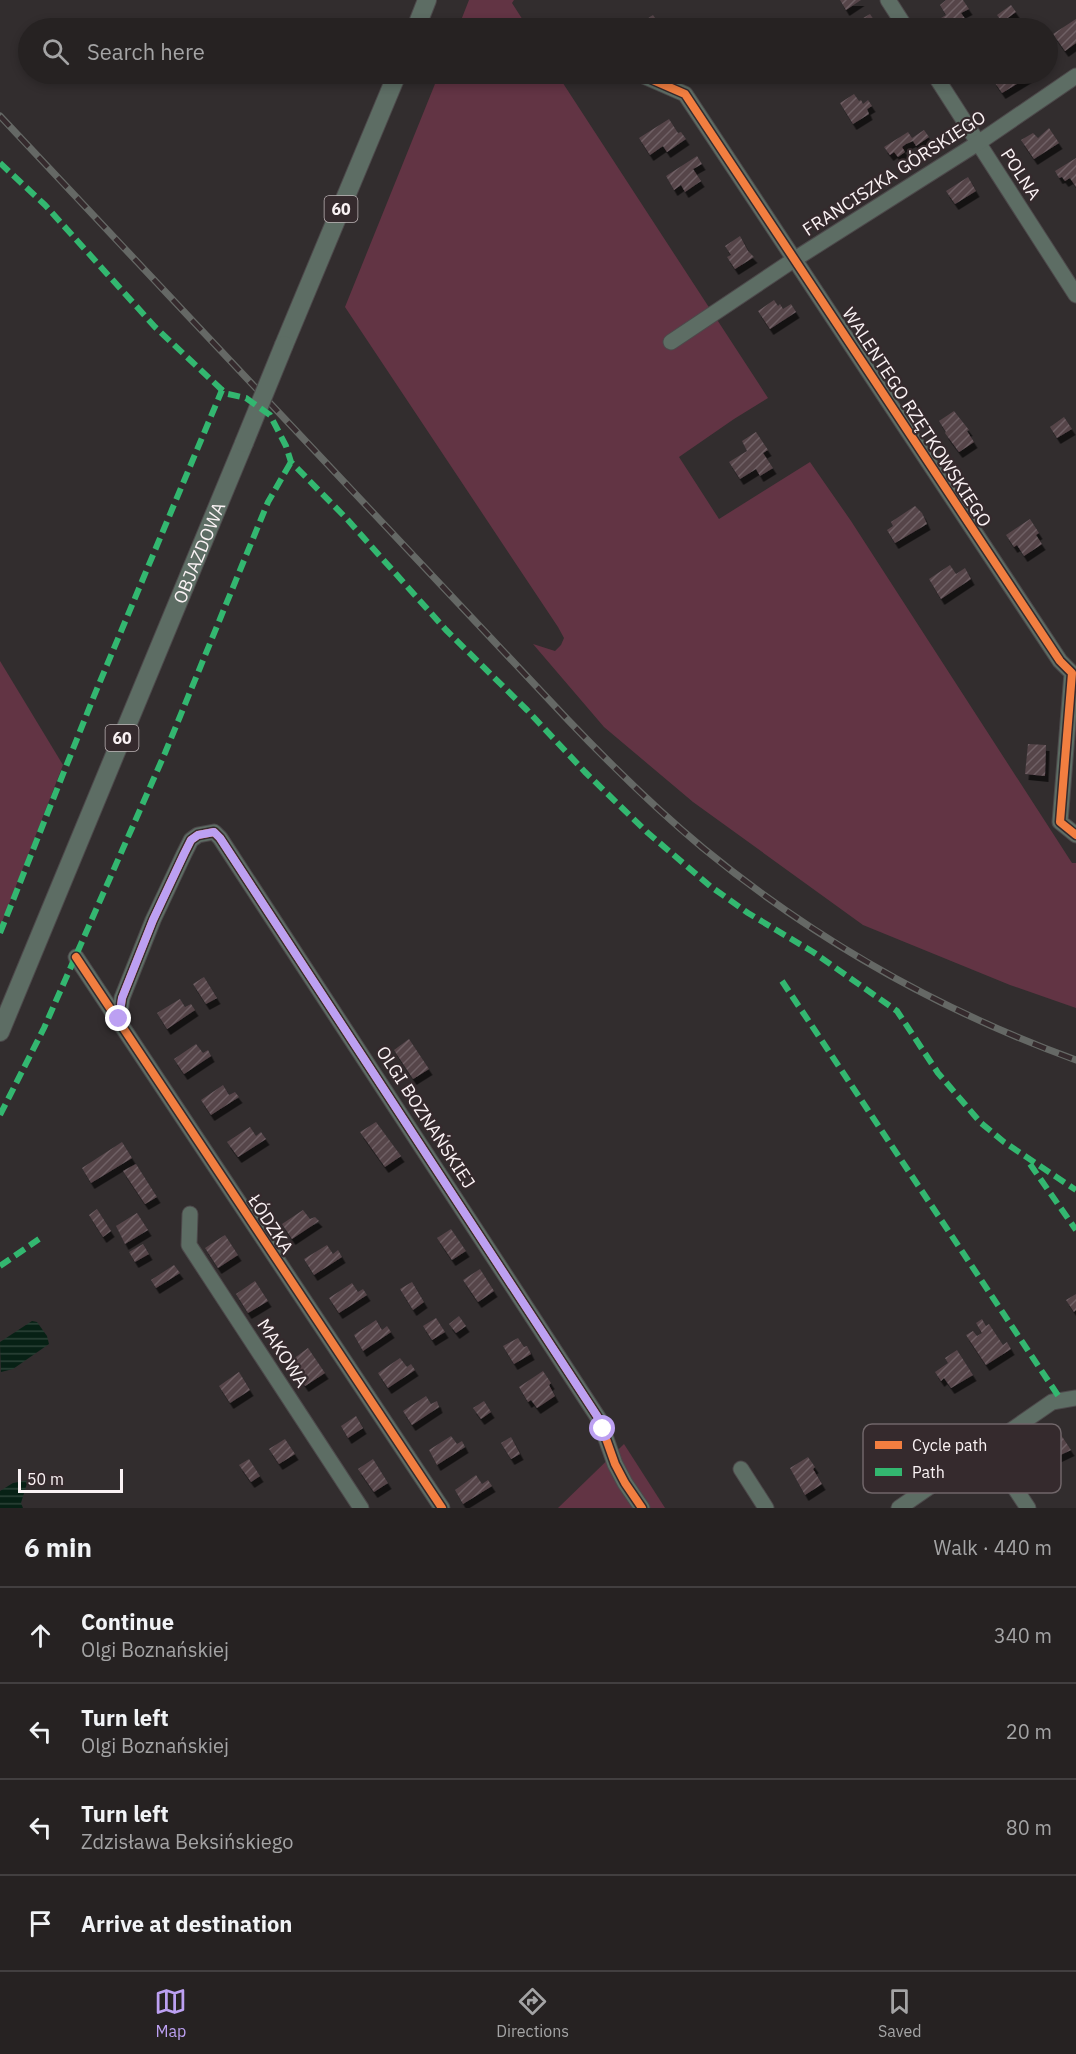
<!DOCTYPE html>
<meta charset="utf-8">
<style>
body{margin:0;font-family:"IBM Plex Sans",sans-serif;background:#2e2a2a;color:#f1f3f6}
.scale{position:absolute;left:18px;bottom:15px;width:105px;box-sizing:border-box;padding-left:6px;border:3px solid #faf2f4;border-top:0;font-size:16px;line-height:21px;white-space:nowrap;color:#faf2f4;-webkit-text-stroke:4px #352a2d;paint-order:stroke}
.stop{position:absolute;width:18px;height:18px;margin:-14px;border:4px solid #bca0f2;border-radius:50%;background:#fff}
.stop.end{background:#bca0f2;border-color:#fff;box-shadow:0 2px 6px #0008}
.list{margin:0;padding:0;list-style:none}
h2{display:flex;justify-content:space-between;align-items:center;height:78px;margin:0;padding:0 24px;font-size:26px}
h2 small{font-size:20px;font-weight:400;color:#a4a4a5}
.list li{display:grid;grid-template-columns:39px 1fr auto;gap:18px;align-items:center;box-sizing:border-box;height:96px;padding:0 24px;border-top:2px solid #423f40}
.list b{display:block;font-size:22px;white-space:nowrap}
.list p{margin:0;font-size:20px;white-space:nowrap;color:#a4a4a5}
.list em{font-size:20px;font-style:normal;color:#a4a4a5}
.icon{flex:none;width:33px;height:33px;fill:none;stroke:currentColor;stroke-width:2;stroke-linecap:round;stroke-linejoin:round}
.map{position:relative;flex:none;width:1076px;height:1508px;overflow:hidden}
.search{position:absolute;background:#262222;box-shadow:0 3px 9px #0003;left:18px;right:18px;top:18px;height:66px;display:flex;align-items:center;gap:15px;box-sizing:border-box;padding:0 21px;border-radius:33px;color:#a4a4a5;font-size:22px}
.sheet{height:462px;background:#262222}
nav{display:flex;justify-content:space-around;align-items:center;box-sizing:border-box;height:84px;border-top:2px solid #423f40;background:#262222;font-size:16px;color:#a4a4a5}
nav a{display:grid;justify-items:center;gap:3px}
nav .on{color:#bca0f2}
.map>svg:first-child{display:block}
.grass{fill:#623444}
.water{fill:url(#water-rules)}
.building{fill:url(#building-hatch);filter:url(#shadow)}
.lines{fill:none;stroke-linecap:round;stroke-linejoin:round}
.minor-casing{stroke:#4d494b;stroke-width:17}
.major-casing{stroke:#4d494b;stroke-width:20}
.minor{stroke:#5d6d64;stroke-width:15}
.major{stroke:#5d6d64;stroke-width:18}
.rail-casing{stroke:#656865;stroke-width:7}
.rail{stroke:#352a2d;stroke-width:4.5;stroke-dasharray:14;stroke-linecap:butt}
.major-bridge-casing{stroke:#4d494b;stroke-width:20;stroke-linecap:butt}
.major-bridge{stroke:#5d6d64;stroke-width:18}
.quiet{stroke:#33b770;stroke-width:6;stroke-dasharray:12 6;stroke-linecap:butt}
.cycleway-casing{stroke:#352a2d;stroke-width:11}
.cycleway{stroke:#f27e40;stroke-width:8}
.route{stroke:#bca0f2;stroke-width:8}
.labels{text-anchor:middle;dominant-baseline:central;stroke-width:4.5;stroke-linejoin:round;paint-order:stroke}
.shield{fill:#352a2d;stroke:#bfb6b8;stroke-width:1.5}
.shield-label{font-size:16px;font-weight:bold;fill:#faf2f4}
.street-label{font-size:18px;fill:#faf2f4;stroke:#352a2d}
.key{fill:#352a2d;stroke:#706669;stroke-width:1.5}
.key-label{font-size:16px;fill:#faf2f4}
</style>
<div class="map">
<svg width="1076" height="1508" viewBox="0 0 1076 1508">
<defs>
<pattern id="water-rules" width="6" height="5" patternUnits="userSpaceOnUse" patternTransform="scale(1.5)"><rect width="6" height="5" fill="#072115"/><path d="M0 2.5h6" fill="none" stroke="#2c4238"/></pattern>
<pattern id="building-hatch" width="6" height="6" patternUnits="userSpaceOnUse" patternTransform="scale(1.5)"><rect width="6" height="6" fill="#56454a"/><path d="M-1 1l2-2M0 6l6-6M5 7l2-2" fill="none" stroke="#6f6065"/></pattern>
<filter id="shadow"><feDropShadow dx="3.5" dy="6" stdDeviation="0" flood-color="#0009"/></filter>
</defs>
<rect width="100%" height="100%" fill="#322d2e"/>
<!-- grass -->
<g class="grass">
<path d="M469,0H514L512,3L528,28H458Z"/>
<path d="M439,74H557L768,398L734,419L679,457L719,519L810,462L851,521L1072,863H1076V1008L1010,985L863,925L693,802L604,727L533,644L555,651L561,645L564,638L558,627L345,307Z"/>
<path d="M0,661L63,765L0,927Z"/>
<path d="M624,1444L665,1508H558Z"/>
</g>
<!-- water -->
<g class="water">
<path d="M32,1321L37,1322L47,1336L49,1344L13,1369L1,1372L0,1342Z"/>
<path d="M28,1480L21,1503L23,1508H0V1491L13,1483Z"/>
</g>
<!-- building -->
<g class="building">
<path d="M840,0H861L846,10Z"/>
<path d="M946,0H963L969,9L961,13L966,20L952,28H947L941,18L946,15L940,5Z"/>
<path d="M1011,5L1016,12L1002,22L997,15Z"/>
<path d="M870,14L879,28H858L855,23Z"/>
<path d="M653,15L662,28H636L635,27Z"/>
<path d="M835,18L843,28H820Z"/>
<path d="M1076,19V43L1065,51L1053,34Z"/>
<path d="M999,74H1029L1030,76L1002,93L993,80Z"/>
<path d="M854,94L859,101L861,100L863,104L868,100L872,106L867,109L869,114L853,124L840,103Z"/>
<path d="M669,119L678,133L681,132L686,139L667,152L663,146L650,155L639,138Z"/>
<path d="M1049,128L1059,143L1034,159L1021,140L1033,133L1038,138Z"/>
<path d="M924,130L929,137L916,146L913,141L906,144L902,147L905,152L898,157L894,152L890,155L884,147L908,132L912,138Z"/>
<path d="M697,156L702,164L693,169L701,181L685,192L681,185L674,190L666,176Z"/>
<path d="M1076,158V187L1070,178L1065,181L1062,177L1059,178L1055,171Z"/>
<path d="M968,177L976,191L955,204L946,191Z"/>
<path d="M740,236L748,251L754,257L735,269L727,257L731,255L725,246Z"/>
<path d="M774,300L778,306L780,304L783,309L791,304L796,312L770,329L758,311Z"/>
<path d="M954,411L969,430L967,431L974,442L959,452L945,433L946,432L939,421Z"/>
<path d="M1064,417L1072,429L1057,438L1050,427Z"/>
<path d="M756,432L768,450L763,453L773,468L760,476L756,469L740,479L729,462L747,451L742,441Z"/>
<path d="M915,506L922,513L927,524L895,543L887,530L893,526L891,522Z"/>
<path d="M1030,519L1039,533L1036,535L1042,544L1024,556L1017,545L1014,547L1006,535Z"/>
<path d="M950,565L956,574L965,568L971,579L941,599L929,579Z"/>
<path d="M1028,744L1046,745L1045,776L1025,774Z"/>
<path d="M204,977L217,998L206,1004L193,984Z"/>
<path d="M180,999L185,1007L191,1004L195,1010L167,1029L157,1013Z"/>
<path d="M409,1039L429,1069L413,1079L394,1050Z"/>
<path d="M196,1044L203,1053L208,1050L211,1056L184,1074L174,1059Z"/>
<path d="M223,1085L229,1095L235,1092L239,1097L211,1115L201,1100Z"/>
<path d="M376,1122L401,1156L385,1167L360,1132Z"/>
<path d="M250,1127L256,1136L261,1132L266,1139L238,1157L227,1142Z"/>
<path d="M122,1142L132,1158L91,1183L82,1168Z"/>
<path d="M136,1164L157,1197L145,1204L123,1171Z"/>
<path d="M97,1209L111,1231L103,1237L89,1215Z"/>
<path d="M303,1210L310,1219L315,1217L319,1221L292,1239L282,1224Z"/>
<path d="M137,1213L148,1230L125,1244L116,1226Z"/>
<path d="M451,1229L466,1251L452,1260L437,1238Z"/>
<path d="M225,1235L238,1255L218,1268L205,1248Z"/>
<path d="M143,1244L149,1254L135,1262L129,1252Z"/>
<path d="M327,1245L333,1254L338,1250L342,1257L314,1275L304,1259Z"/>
<path d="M174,1265L180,1273L156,1288L151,1280Z"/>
<path d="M480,1269L494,1291L478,1302L463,1280Z"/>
<path d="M255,1281L268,1301L248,1313L236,1294Z"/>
<path d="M412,1282L424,1302L413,1310L400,1289Z"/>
<path d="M352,1283L358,1292L363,1289L367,1295L339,1313L329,1298Z"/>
<path d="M1076,1294V1310L1074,1312L1066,1300Z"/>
<path d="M459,1316L466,1326L456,1333L449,1324Z"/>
<path d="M436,1318L445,1332L432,1340L423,1326Z"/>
<path d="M982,1319L986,1326L989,1324L1003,1345L1007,1342L1011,1349L986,1365L966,1335L973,1331L977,1336L982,1333L976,1323Z"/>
<path d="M376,1320L382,1330L387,1326L391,1332L363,1351L354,1335Z"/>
<path d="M518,1338L524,1347L527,1346L531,1354L514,1364L503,1346Z"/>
<path d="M308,1348L325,1373L305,1386L289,1362Z"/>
<path d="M957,1350L973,1375L951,1388L944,1378L941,1381L935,1372L948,1363L945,1358Z"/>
<path d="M400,1358L407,1367L411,1364L415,1370L388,1388L378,1373Z"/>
<path d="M543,1371L551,1383L549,1385L555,1396L537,1408L531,1400L528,1402L519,1387Z"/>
<path d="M239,1372L250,1390L230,1403L219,1386Z"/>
<path d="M426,1396L431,1404L437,1401L439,1407L412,1425L403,1411Z"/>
<path d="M484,1401L491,1412L481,1419L473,1408Z"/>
<path d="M356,1416L363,1428L348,1438L341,1426Z"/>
<path d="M1057,1429L1071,1450L1050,1460L1053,1464L1035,1476L1021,1453L1038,1442L1042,1449L1050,1444L1046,1437Z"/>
<path d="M451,1436L457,1444L462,1441L465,1447L437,1465L429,1450Z"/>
<path d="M511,1437L520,1454L511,1459L501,1443Z"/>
<path d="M285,1439L295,1454L279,1464L269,1449Z"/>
<path d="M808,1457L815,1467L813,1469L822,1484L805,1495L790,1468Z"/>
<path d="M249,1459L260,1476L251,1482L239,1465Z"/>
<path d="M373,1459L388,1483L374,1492L358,1469Z"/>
<path d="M476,1475L482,1484L488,1480L492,1486L463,1504L455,1490Z"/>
</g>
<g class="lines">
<defs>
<g id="minor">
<path d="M888,0L906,28"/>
<path d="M639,74L685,94L1060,661L1072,673L1060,822L1076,835"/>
<path d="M934,74L1076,295"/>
<path d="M671,342L795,259L978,143L1076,76"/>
<path d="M76,957L442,1508"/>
<path d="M119,1019L122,998L153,920L184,854L191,840L198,835L214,832L220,838L599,1419L615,1464L625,1483L642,1508"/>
<path d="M190,1214L189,1245L361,1508"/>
<path d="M987,1446L1028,1508"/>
<path d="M741,1469L766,1508"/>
<path d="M899,1508L1052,1402L1076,1398"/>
</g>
<g id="major">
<path d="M416,28L427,0"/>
<path d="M284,345L397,74"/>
<path id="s1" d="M0,1032L244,443"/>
</g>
</defs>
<!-- minor casing -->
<use href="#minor" class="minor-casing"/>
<!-- major casing -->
<use href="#major" class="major-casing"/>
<!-- minor -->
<use href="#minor" class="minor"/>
<!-- major -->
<use href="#major" class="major"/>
<defs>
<path id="rail" d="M0,116L568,720C611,765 655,808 703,848C814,939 941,1011 1076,1060"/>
</defs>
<!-- rail casing -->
<use href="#rail" class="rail-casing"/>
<!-- rail -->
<use href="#rail" class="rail"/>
<defs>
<path id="major-bridge" d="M244,443L284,345"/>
</defs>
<!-- major-bridge casing -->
<use href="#major-bridge" class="major-bridge-casing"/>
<!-- major-bridge -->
<use href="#major-bridge" class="major-bridge"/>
<!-- quiet -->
<g class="quiet">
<path d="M0,163L45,205L155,327L222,390"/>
<path d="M0,933L94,696L222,390L228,394L246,398L270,415L286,446L291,462L346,518L446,630L527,710L585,772L648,833L710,886L748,913L813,952L897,1011L938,1073L981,1123L1004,1142L1076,1190"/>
<path d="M782,981L1061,1400"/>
<path d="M0,1115L44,1028L165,753L268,502L291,462"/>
<path d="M1030,1164L1076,1230"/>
<path d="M0,1266L39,1239"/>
</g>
<defs>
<g id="cycleway">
<path d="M639,74L685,94L1060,661L1072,673L1060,822L1076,835"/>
<path d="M76,957L442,1508"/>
<path d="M119,1019L122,998L153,920L184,854L191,840L198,835L214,832L220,838L599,1419L615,1464L625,1483L642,1508"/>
</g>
</defs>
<!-- cycleway casing -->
<use href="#cycleway" class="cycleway-casing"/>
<!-- cycleway -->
<use href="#cycleway" class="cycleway"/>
</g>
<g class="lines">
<!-- route -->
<path class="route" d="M119,1019L122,998L153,920L184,854L191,840L198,835L214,832L220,838L599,1419L603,1429"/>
</g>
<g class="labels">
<!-- shield labels -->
<g class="shield">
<rect x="324.5" y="196" width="33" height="26" rx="4.5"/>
<rect x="105.5" y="725" width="33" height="26" rx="4.5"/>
</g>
<g class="shield-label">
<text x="341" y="209">60</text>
<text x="122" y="738">60</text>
</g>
<!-- street labels -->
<g class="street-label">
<text transform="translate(894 173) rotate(-33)">FRANCISZKA GÓRSKIEGO</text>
<text transform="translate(1021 174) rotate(57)">POLNA</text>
<text transform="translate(917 417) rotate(57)">WALENTEGO RZĘTKOWSKIEGO</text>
<text stroke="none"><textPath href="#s1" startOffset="519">OBJAZDOWA</textPath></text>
<text transform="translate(426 1117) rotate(57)">OLGI BOZNAŃSKIEJ</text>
<text transform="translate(271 1224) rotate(57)">ŁÓDZKA</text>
<text transform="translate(283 1353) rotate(57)">MAKOWA</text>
</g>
</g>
<!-- legend -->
<rect x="863" y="1424" width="198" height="69" rx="9" class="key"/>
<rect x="875" y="1441" width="27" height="8" fill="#f27e40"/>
<rect x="875" y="1468" width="27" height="8" fill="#33b770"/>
<g class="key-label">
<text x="912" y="1451">Cycle path</text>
<text x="912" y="1478">Path</text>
</g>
</svg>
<div class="scale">50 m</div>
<div class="stop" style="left:603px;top:1429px"></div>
<div class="stop end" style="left:119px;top:1019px"></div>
<div class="search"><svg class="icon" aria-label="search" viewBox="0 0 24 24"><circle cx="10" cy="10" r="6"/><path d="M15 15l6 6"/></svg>Search here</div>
</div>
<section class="sheet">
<h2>6 min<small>Walk · 440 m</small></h2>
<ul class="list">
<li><svg class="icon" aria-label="ahead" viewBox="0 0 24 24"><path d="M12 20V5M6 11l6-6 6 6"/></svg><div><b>Continue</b><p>Olgi Boznańskiej</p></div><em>340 m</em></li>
<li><svg class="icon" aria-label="left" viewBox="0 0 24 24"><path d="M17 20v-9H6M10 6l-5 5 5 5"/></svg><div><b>Turn left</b><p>Olgi Boznańskiej</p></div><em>20 m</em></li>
<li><svg class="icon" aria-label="left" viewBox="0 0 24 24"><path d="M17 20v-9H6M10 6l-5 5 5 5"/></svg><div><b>Turn left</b><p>Zdzisława Beksińskiego</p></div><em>80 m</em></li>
<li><svg class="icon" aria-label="arrive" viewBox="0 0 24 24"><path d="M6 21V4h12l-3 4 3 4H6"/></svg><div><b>Arrive at destination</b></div></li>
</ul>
</section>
<nav>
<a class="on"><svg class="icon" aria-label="map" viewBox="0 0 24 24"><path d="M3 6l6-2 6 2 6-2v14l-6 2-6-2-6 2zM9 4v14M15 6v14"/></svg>Map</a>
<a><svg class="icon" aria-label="directions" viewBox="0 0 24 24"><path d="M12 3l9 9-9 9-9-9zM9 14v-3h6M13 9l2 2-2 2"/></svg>Directions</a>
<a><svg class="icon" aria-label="saved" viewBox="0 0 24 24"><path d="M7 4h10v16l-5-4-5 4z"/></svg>Saved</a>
</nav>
